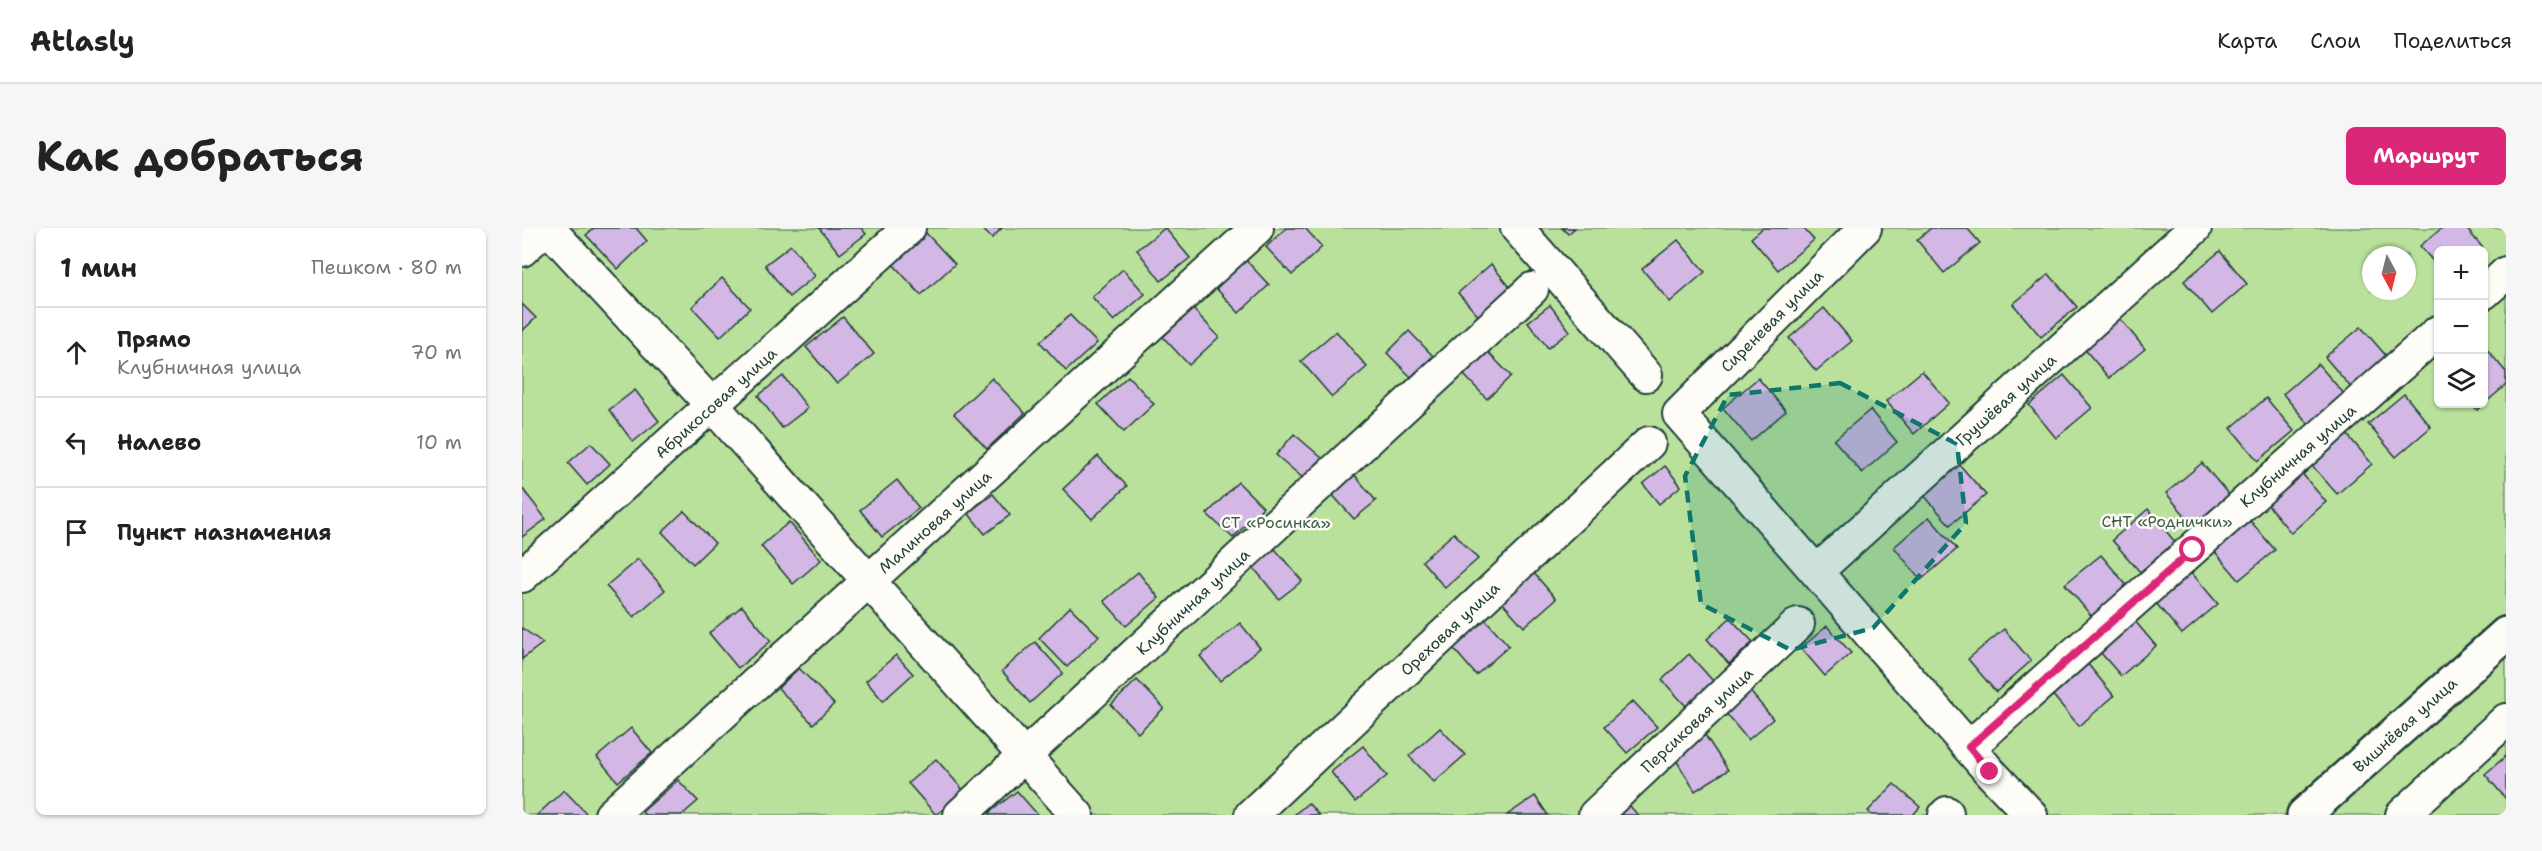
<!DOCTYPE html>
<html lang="ru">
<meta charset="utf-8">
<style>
body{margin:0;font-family:"Shantell Sans",sans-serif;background:#f6f6f6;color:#222}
.controls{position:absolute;right:18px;top:18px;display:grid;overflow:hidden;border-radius:9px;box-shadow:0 2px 4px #0004}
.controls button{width:54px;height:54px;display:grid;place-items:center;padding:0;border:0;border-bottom:2px solid #e0e0e0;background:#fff;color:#222;font:30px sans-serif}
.compass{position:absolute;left:1840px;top:18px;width:54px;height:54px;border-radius:50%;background:#fff;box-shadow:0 2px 4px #0004;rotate:173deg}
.stop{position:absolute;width:18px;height:18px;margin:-14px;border:4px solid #db2777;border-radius:50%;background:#fff}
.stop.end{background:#db2777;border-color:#fff;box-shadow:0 2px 6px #0008}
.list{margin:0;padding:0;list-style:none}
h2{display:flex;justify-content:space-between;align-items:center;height:78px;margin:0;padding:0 24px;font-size:26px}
h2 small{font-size:20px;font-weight:400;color:#767676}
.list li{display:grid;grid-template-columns:39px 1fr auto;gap:18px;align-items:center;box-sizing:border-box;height:90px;padding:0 24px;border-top:2px solid #e0e0e0}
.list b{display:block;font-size:22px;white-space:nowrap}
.list p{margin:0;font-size:20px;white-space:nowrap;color:#767676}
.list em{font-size:20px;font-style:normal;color:#767676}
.icon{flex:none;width:33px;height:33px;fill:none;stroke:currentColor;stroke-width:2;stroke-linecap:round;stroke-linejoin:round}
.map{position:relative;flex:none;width:1984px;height:587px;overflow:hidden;border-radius:9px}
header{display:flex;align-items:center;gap:36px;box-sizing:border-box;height:84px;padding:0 30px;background:#fff;border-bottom:2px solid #e0e0e0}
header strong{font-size:28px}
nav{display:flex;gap:33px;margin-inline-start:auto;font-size:21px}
.intro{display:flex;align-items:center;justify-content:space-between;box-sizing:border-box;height:144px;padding:0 36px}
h1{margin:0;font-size:42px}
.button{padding:15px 27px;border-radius:9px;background:#db2777;color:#fff;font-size:21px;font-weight:700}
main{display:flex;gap:36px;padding:0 36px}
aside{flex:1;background:#fff;border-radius:9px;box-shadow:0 2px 4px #0004}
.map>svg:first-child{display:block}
.green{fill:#bae19c;stroke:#6c8f68;stroke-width:1.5;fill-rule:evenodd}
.building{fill:#d3b7e5;stroke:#1f3d34;stroke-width:1.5}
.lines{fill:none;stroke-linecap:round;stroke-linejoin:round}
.minor-casing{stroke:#1f3d34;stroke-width:36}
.tertiary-casing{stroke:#1f3d34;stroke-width:38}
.minor{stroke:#fdfcf7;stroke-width:32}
.tertiary{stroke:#fdfcf7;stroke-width:33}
.route{stroke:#db2777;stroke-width:8}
.marked{fill:#0f766e;fill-opacity:0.2;stroke:#0f766e;stroke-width:4.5;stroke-dasharray:12 8;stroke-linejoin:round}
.labels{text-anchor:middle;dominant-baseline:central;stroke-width:5;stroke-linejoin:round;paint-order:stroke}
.street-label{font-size:16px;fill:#1f3d34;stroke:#fdfcf7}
.park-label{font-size:16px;fill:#3e5e49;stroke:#fdfcf7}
</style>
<header>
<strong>Atlasly</strong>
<nav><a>Карта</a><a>Слои</a><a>Поделиться</a></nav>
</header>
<div class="intro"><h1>Как добраться</h1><a class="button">Маршрут</a></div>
<main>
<aside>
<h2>1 мин<small>Пешком · 80 m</small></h2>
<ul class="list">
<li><svg class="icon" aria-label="ahead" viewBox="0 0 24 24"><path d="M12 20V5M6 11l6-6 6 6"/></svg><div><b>Прямо</b><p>Клубничная улица</p></div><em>70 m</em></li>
<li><svg class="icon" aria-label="left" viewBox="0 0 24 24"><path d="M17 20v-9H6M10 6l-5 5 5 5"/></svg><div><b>Налево</b></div><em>10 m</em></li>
<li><svg class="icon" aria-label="arrive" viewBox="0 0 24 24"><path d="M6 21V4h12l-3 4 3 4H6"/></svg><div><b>Пункт назначения</b></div></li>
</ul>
</aside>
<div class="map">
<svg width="1984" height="587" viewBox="0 0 1984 587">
<rect width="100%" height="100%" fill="#fdfcf7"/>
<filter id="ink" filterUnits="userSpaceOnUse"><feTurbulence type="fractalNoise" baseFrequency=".0167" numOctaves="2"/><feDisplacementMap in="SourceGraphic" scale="12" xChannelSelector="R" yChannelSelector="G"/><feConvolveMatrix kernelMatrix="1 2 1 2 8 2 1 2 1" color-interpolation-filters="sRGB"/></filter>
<g filter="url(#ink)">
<!-- green -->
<path class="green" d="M0,0H1984V587H0ZM1916,22H1962V176H1916ZM1849,27H1885V63H1849Z"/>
<!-- building -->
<g class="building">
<path d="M72,0H114L125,13L96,41L64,7Z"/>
<path d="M297,0H339L344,6L318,26Z"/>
<path d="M459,0H480L470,10Z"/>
<path d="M643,0L668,30L639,53L615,22Z"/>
<path d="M764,0H783L800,19L770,47L744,19Z"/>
<path d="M1040,0H1053L1046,6Z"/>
<path d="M1241,0H1281L1292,12L1256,42L1229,10Z"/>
<path d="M1409,0H1445L1458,15L1422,45L1395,12Z"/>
<path d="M1920,0H1944L1961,20L1959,22H1916V39L1898,18Z"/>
<path d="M404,5L433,36L399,67L370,35Z"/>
<path d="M1156,12L1183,44L1148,74L1120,41Z"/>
<path d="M269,17L293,48L267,69L243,37Z"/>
<path d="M1698,23L1725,56L1690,86L1662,53Z"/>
<path d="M721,29L747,57L717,85L691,57Z"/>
<path d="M969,36L992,64L959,91L936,65Z"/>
<path d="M601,41L623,66L592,93L570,69Z"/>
<path d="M1527,46L1555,79L1519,109L1491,76Z"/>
<path d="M200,50L228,80L198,109L170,79Z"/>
<path d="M0,76L14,90L0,103Z"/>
<path d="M1028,77L1048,103L1026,120L1006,94Z"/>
<path d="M1302,80L1330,113L1294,143L1267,110Z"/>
<path d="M671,81L697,109L667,137L641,109Z"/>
<path d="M548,87L575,115L544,143L518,114Z"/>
<path d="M1596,88L1623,121L1587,150L1560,118Z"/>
<path d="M321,89L352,126L315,156L284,119Z"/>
<path d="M1839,99L1867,131L1831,162L1803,129Z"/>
<path d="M814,103L845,139L810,169L779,133Z"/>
<path d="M887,103L911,128L889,149L865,125Z"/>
<path d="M1963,119L1984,144V157L1955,182L1950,176H1962Z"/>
<path d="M966,124L989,148L965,171L942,147Z"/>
<path d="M1796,136L1824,168L1788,198L1761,166Z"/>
<path d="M1400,143L1427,175L1392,206L1364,173Z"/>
<path d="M1542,147L1570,180L1534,210L1507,177Z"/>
<path d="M261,148L286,180L260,200L236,168Z"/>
<path d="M606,148L632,176L602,204L576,176Z"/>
<path d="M470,150L503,185L465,221L432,186Z"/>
<path d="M1236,150L1264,183L1229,213L1201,180Z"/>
<path d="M113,162L137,193L111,214L87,182Z"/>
<path d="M1882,166L1909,199L1874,229L1846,196Z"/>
<path d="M1744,170L1772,203L1736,233L1709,200Z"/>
<path d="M1348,182L1375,214L1340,245L1312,212Z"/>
<path d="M1823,204L1850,236L1815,266L1787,234Z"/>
<path d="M772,206L800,230L782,251L754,227Z"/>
<path d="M69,215L88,236L65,257L46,235Z"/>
<path d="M576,228L605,258L570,291L541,261Z"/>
<path d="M1436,235L1464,267L1428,297L1400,265Z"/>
<path d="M1680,235L1707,267L1671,297L1644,265Z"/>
<path d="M1143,238L1159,258L1137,276L1121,256Z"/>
<path d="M1777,242L1804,274L1769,305L1742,272Z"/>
<path d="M831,245L854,273L832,291L808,264Z"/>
<path d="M375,252L397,280L360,309L338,282Z"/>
<path d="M716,254L741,279L711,310L685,286Z"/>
<path d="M0,260L24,291L0,309Z"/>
<path d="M471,266L488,287L463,306L446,285Z"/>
<path d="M1626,281L1653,314L1618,344L1590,312Z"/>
<path d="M162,283L193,315L171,336L140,304Z"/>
<path d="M1407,289L1435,321L1399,352L1372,319Z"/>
<path d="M1725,289L1753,322L1717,352L1689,319Z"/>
<path d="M267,294L299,332L271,356L239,318Z"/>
<path d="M932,305L956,331L923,360L900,333Z"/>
<path d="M753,321L780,353L757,371L731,339Z"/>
<path d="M1579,327L1606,359L1570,389L1543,356Z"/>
<path d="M116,331L143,362L112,389L84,358Z"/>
<path d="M616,344L637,370L604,398L582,373Z"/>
<path d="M1011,344L1034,371L1002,399L979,373Z"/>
<path d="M1669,344L1696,376L1660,406L1633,374Z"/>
<path d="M220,378L249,413L216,440L187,405Z"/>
<path d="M548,379L577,408L545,439L517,410Z"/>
<path d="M1607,386L1634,418L1599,448L1571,416Z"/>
<path d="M1208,390L1231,414L1207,436L1185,411Z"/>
<path d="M963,391L987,418L954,447L931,420Z"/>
<path d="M718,395L738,420L698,453L678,428Z"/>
<path d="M1305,398L1329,425L1303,448L1279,420Z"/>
<path d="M0,400L21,415L0,431Z"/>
<path d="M1482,401L1509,433L1474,464L1446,431Z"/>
<path d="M513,414L541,445L508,475L480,443Z"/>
<path d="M1167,426L1191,453L1164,478L1140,452Z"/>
<path d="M374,427L391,446L361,473L344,453Z"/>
<path d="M1565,435L1592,468L1557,498L1529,465Z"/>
<path d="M277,440L312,476L291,496L256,460Z"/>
<path d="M615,452L642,480L616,505L589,477Z"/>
<path d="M1227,462L1251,491L1226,512L1202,483Z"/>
<path d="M1111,473L1135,499L1105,525L1082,499Z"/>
<path d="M109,500L130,525L96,554L75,529Z"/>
<path d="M918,500L943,527L912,554L887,528Z"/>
<path d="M1183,507L1206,542L1173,563L1151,527Z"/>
<path d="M841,518L865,548L833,574L809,544Z"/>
<path d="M1984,528V571L1963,546Z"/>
<path d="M414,531L442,563L414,587L386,555Z"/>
<path d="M156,552L176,573L160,587H123L120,584Z"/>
<path d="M1372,556L1398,579L1391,587H1350L1346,583Z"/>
<path d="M42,562L64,585L62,587H15Z"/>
<path d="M495,563L516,587H469L467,585Z"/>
<path d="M1013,568L1026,587H985Z"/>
<path d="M786,575L797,587H772Z"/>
<path d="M1106,576L1116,587H1093Z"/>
</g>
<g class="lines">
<defs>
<g id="minor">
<path d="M26,0L191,178L555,587"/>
<path d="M995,0L1124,147"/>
<path d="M1343,0L1157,186L1468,544L1509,587"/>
<path d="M0,22L24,0"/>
<path d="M1962,65L1984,45"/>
<path d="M1295,343L1673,0"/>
<path d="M0,348L387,0"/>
<path d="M1447,519L1916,104"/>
<path d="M89,587L735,0"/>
<path d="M438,587L1010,61"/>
<path d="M729,587L1127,215"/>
<path d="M1073,587L1276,396"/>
<path d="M1423,587L1425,585"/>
<path d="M1880,587L1984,492"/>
</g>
<path id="tertiary" d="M1782,587L1984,406"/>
</defs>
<!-- minor casing -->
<use href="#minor" class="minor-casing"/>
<!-- tertiary casing -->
<use href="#tertiary" class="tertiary-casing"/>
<!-- minor -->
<use href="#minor" class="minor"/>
<!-- tertiary -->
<use href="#tertiary" class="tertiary"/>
</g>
</g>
<g class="lines" filter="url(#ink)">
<!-- route -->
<path class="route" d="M1468,544L1447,519L1671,322"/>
</g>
<!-- marked area -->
<path class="marked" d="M1318,155L1435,216L1444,295L1351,400L1269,422L1179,376L1163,248L1206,167Z"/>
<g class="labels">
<!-- street labels -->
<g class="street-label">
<text transform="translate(1250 93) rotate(-45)">Сиреневая улица</text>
<text transform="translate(1484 172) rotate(-42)">Грушёвая улица</text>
<text transform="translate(194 175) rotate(-42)">Абрикосовая улица</text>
<text transform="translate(1776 228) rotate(-41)">Клубничная улица</text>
<text transform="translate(413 294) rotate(-42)">Малиновая улица</text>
<text transform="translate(671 374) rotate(-43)">Клубничная улица</text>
<text transform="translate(928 401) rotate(-43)">Ореховая улица</text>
<text transform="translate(1175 492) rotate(-43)">Персиковая улица</text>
<text transform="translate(1883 497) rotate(-42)">Вишнёвая улица</text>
</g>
<!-- park labels -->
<g class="park-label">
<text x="1645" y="293">СНТ «Роднички»</text>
<text x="754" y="294">СТ «Росинка»</text>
</g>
</g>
</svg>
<div class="controls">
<button>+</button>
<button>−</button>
<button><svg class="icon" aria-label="layers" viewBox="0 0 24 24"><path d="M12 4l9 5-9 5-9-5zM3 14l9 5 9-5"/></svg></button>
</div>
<svg class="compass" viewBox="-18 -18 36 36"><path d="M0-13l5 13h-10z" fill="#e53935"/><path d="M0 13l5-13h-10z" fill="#767676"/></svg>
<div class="stop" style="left:1671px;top:322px"></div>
<div class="stop end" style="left:1468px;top:544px"></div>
</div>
</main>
